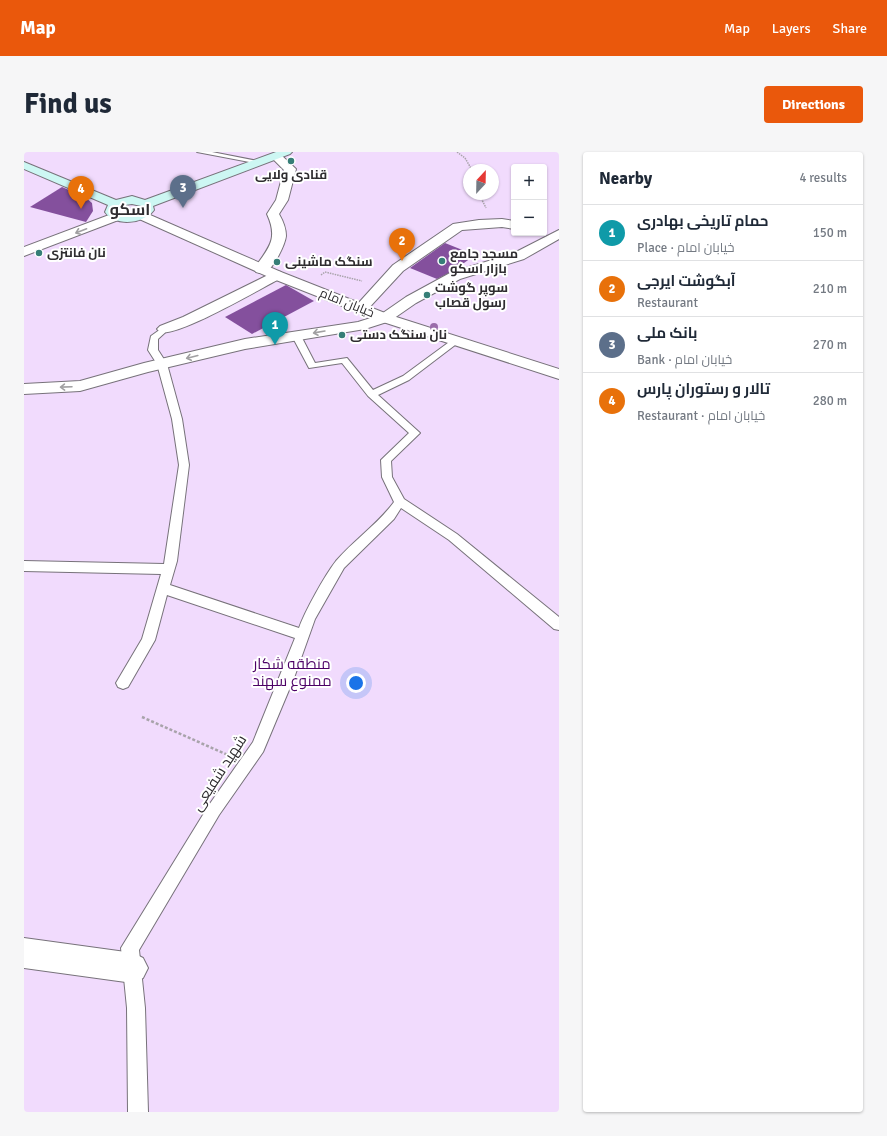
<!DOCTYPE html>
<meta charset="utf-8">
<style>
body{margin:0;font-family:Signika,Cairo,sans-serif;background:#f6f6f7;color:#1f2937}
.controls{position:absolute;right:12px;top:12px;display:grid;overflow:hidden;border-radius:4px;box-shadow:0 1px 3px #0004}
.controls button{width:36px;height:36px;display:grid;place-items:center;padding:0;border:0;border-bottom:1px solid #e0e1e3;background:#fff;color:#1f2937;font:20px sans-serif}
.compass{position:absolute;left:439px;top:12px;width:36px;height:36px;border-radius:50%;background:#fff;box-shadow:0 1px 3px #0004;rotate:22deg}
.you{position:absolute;left:332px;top:531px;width:14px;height:14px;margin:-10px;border:3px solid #fff;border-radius:50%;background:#1a73e8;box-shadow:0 0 0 6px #1a73e833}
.badge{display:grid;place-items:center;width:26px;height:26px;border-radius:50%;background:#ea580c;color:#fff;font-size:13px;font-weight:700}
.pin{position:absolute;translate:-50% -33px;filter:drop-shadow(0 1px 2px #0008)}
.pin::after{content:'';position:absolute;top:21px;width:14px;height:12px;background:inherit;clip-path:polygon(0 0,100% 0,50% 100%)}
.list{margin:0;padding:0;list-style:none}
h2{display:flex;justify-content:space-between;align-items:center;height:52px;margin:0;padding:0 16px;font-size:17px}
h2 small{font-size:13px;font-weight:400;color:#747a83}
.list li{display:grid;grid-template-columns:26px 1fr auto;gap:12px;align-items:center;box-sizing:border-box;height:56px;padding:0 16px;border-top:1px solid #e0e1e3}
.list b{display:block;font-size:15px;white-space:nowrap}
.list p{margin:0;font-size:13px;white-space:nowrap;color:#747a83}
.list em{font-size:13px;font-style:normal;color:#747a83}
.map{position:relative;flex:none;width:535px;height:960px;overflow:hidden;border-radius:4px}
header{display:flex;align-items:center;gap:24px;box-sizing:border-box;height:56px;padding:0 20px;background:#ea580c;color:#fff}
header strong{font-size:19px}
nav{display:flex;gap:22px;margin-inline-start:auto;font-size:14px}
.intro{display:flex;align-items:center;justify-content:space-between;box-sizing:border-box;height:96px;padding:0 24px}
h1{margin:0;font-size:28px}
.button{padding:10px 18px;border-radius:4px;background:#ea580c;color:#fff;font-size:14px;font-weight:700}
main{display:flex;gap:24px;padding:0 24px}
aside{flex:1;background:#fff;border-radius:4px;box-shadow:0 1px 3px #0004}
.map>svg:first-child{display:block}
.green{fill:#f1dbfd;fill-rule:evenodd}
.building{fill:#84509d}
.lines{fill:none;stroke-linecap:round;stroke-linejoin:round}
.service-casing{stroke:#77727a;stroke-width:2}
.minor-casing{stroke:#77727a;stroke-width:2}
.tertiary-casing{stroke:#77727a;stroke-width:2}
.secondary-casing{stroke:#77727a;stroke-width:2}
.path-far1{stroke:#a8a3aa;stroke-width:1.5;stroke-dasharray:1.5 1;stroke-linecap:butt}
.path{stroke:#a8a3aa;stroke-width:2.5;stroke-dasharray:3 2;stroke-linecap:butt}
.service{fill:#fff;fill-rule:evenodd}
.minor{fill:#fff;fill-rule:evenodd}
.tertiary{fill:#fff;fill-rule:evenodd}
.secondary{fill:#cdf7f3;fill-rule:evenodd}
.tree{fill:#9a6daa}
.oneway{stroke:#a1a0a2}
.poi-dot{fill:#367e77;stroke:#fff;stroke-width:1.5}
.labels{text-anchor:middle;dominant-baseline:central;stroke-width:4;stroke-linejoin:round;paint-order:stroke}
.far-poi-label{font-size:13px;font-weight:bold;fill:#2f2d30;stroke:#fff;text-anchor:start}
.far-street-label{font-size:13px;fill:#2f2d30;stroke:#fff}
.park-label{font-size:15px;fill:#4c0066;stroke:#fff}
.street-label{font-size:15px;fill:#2f2d30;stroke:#fff}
.far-district-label{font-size:16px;font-weight:bold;fill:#2f2d30;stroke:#fff}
</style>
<header>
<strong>Map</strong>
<nav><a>Map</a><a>Layers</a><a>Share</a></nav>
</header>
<div class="intro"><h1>Find us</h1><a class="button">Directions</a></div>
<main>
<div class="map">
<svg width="535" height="960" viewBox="0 0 535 960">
<rect width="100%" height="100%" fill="#f9f3fc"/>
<!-- green -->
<path class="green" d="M0,0H535V960H0ZM490,15H520V81H490ZM445,18H469V42H445Z"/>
<!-- building -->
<g class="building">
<path d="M38,35L61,45L68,51L69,59L62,70L6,55Z"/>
<path d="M421,91L451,103L429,119L413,127L386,116Z"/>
<path d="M262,133L290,149L228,182L201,165Z"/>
</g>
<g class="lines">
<defs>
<g id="service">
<path d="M173,0H188L239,10L236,12Z"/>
<path d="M141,174L145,177L134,187V198L143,212L158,267L165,313L153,409L146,433L275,476C281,459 301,423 312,409C330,388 354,372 370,350L358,325L357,308L385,281L344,244L318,211L285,216L268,184L273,181L276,182L291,211L323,206L349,238L379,224L432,185L435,186V190L385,228L354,243L396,281L367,309L368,325L380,347L433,382L535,465V478L530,477L425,388L377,356L370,367L320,416L291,467L270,526L239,600L195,663L115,798L121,856L124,960H104L103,856L97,796L185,653L229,590L271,486L143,443L131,488L104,535L99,537L94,535L92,531L118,487L137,422L0,419V409L140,412L155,313L148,267L133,212L124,198L127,184Z"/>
</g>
<g id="minor">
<path d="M252,1L256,2L272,17L264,48L255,62C259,69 262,76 262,84C261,93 250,115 242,120C239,122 235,121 232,120L230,117C244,96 255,88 243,62L252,48L260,18L246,4Z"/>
<path d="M478,67L490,69V77L478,75L438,78L379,119L342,159H332L330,156L369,113L429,72L455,68Z"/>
<path d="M535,78V87L500,107L436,127L392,151L366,169L341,177L221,197L124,220L56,239L0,242V232L56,229L120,211L221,187L334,170L356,163L382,145L426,121L490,101Z"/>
<path d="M252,119L257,120L259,123L257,126C236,137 154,185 136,180L133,177L136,174L159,165Z"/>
<path d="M0,786L109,801L119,806L124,816L119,826L109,831L0,816Z"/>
</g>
<g id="tertiary">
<path d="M117,59L257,120L366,163L535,217V227L356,169L247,126L113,66L111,63L113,60Z"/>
<path d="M93,60L99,64L97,67L0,104V95Z"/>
</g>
<path id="secondary" d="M252,0H268L266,2L129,54L130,58C120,72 91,75 81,60L84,53L0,17V10L92,48L108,44L121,48ZM108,52L117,54L118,57C110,63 101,64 93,59L101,53Z"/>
</defs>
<!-- service casing -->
<use href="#service" class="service-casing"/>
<!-- minor casing -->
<use href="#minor" class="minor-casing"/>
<!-- tertiary casing -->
<use href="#tertiary" class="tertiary-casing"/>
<!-- secondary casing -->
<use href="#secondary" class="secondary-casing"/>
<!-- path-far1 -->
<g class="path-far1">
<path d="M433,0L441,6L448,18"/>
<path d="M455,42L462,56"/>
<path d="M297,123L301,120L338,129"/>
</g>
<!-- path -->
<path class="path" d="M118,565L204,603"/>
<!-- service -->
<use href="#service" class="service"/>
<!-- minor -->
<use href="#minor" class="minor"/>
<!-- tertiary -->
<use href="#tertiary" class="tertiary"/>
<!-- secondary -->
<use href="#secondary" class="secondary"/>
</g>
<!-- trees -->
<circle class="tree" cx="410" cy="175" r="4"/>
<!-- one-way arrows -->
<defs><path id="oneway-shaft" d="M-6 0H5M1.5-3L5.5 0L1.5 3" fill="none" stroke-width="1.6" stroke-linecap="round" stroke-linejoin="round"/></defs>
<g class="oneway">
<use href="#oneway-shaft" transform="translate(57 79) rotate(159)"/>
<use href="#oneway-shaft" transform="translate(295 180) rotate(170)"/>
<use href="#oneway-shaft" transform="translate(168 205) rotate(166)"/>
<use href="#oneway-shaft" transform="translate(42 235) rotate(178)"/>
</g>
<!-- markers -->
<g class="poi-dot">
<circle cx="267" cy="9" r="4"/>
<circle cx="15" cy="101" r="4"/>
<circle cx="418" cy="109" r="4"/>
<circle cx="253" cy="110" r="4"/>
<circle cx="403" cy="143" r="4"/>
<circle cx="318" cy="183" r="4"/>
</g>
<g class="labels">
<!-- far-poi labels -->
<g class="far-poi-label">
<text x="267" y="23" text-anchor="middle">قنادی ولایی</text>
<text x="23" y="101">نان فانتزی</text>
<text x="426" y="102">مسجد جامع<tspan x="426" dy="15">بازار اسکو</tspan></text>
<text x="261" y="110">سنگک ماشینی</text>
<text x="411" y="136">سوپر گوشت<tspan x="411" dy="15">رسول قصاب</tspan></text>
<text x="326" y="183">نان سنگک دستی</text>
</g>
<!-- far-street labels -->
<g class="far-street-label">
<text transform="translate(323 151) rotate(22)">خیابان امام</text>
</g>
<!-- park labels -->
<g class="park-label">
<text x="268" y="512">منطقه شکار<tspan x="268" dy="17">ممنوع سهند</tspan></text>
</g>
<!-- street labels -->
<g class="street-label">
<text transform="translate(195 621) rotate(-57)">شهید شفیعی</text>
</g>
<!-- far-district labels -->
<g class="far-district-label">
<text x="106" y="58">اسکو</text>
</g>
</g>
</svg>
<div class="controls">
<button>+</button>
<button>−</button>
</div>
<svg class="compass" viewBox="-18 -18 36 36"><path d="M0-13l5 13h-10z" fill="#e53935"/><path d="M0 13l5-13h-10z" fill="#747a83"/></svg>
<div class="you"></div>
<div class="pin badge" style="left:251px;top:193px;background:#0f9aa8">1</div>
<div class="pin badge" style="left:378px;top:109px;background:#e8710a">2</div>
<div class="pin badge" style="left:159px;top:56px;background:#5c6f8a">3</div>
<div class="pin badge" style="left:57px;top:57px;background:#e8710a">4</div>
</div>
<aside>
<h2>Nearby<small>4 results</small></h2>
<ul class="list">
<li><span class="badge" style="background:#0f9aa8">1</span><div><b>حمام تاریخی بهادری</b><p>Place · خیابان امام</p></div><em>150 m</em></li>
<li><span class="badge" style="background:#e8710a">2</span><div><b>آبگوشت ایرجی</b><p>Restaurant</p></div><em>210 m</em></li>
<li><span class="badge" style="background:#5c6f8a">3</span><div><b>بانک ملی</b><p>Bank · خیابان امام</p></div><em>270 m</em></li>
<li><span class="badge" style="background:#e8710a">4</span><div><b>تالار و رستوران پارس</b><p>Restaurant · خیابان امام</p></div><em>280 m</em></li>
</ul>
</aside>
</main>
